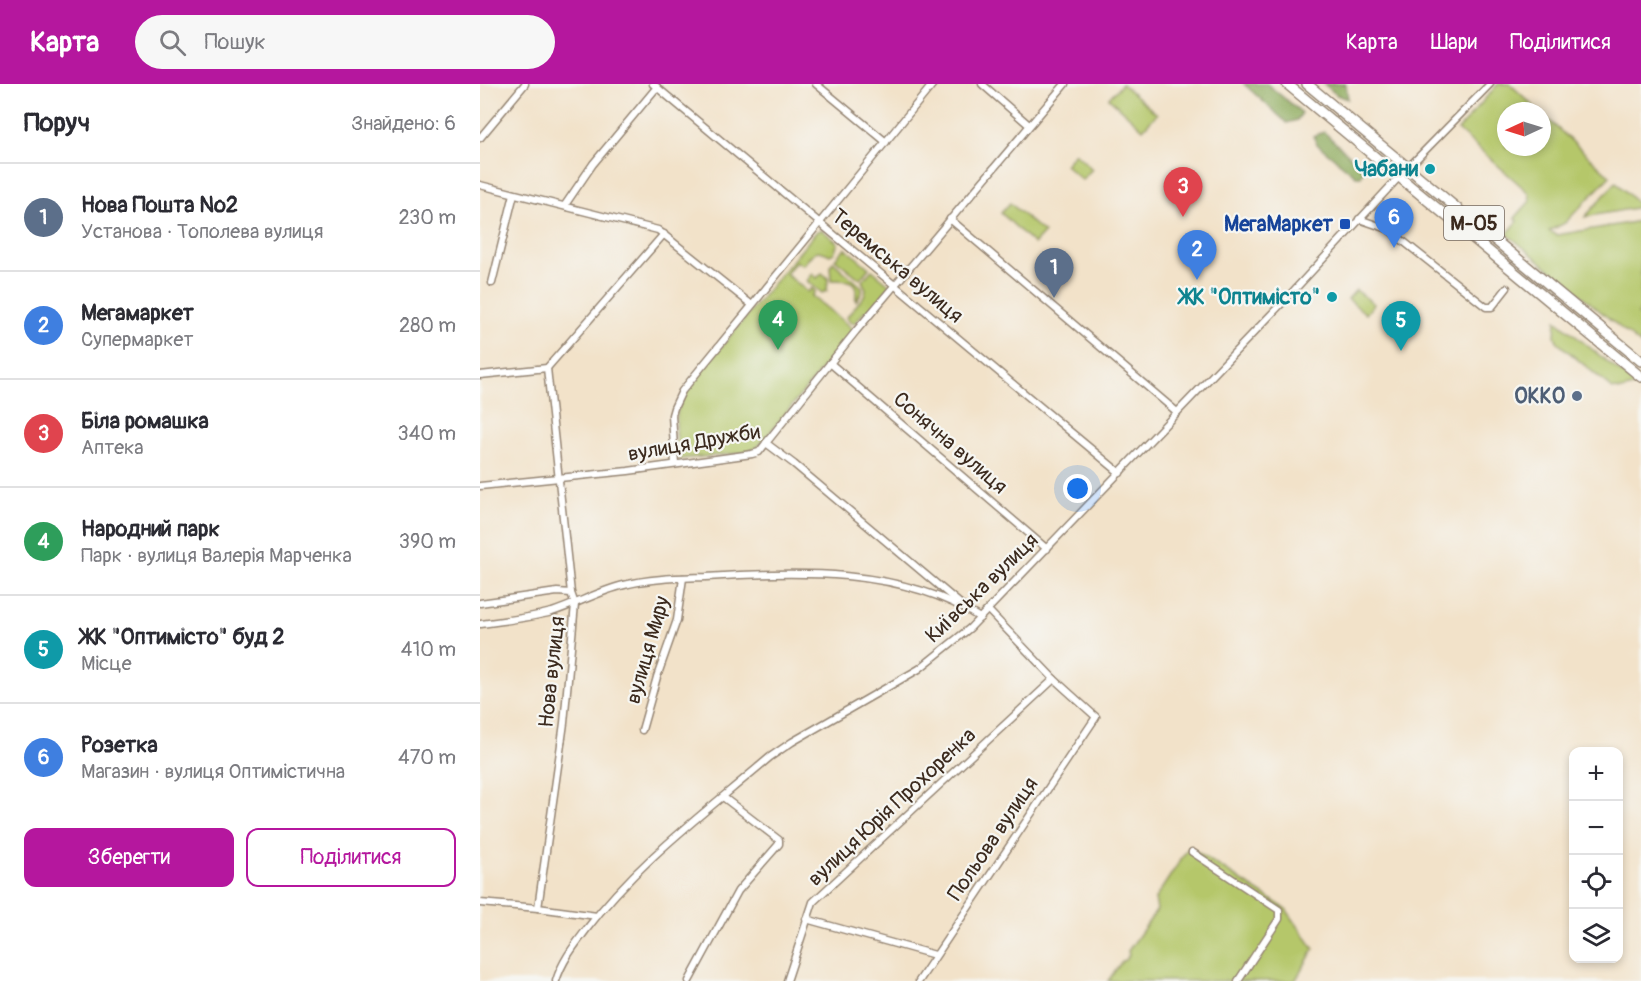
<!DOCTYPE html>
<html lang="uk">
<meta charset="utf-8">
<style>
body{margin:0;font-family:Pangolin,sans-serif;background:#f7f7f7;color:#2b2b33}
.controls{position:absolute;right:18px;bottom:18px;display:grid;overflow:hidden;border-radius:12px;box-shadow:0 3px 9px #0003}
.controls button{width:54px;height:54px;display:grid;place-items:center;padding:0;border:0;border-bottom:2px solid #e1e1e2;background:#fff;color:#2b2b33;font:30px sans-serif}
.compass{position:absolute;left:1017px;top:18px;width:54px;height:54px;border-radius:50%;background:#fff;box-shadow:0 3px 9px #0003;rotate:266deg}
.you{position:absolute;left:598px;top:405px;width:21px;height:21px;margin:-15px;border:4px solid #fff;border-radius:50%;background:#1a73e8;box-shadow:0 0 0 9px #1a73e833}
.badge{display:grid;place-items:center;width:39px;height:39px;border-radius:50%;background:#b5179e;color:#fff;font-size:20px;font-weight:700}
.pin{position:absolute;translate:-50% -50px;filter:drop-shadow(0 2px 3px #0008)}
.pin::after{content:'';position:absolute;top:32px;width:21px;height:18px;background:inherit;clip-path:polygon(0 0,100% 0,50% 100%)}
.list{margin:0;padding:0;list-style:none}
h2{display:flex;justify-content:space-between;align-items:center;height:78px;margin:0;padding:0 24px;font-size:26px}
h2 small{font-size:20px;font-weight:400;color:#7c7c81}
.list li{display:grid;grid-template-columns:39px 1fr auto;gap:18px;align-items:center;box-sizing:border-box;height:108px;padding:0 24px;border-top:2px solid #e1e1e2}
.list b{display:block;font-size:22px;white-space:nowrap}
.list p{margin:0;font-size:20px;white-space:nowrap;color:#7c7c81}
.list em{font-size:20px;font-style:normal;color:#7c7c81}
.actions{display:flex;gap:12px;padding:18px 24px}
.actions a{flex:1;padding:14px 0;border:2px solid #b5179e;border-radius:12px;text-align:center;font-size:21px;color:#b5179e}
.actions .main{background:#b5179e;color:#fff}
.icon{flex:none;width:33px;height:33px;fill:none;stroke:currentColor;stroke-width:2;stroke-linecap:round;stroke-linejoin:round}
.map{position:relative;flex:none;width:1161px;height:897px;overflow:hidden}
header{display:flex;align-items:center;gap:36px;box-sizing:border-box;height:84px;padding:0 30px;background:#b5179e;color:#fff}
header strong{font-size:28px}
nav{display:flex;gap:33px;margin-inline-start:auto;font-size:21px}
.search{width:420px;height:54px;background:#f7f7f7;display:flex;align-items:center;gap:15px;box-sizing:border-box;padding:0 21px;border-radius:33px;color:#7c7c81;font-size:22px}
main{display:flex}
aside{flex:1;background:#fff}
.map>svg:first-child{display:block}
.green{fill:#b5c76a;stroke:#787844;stroke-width:1.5}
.forest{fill:#90ac5e;stroke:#666b3e;stroke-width:1.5}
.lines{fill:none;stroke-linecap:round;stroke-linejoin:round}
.minor-casing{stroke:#968674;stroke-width:9}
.highway-casing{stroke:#968674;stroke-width:12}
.minor{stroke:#fff;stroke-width:6}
.highway{stroke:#fff;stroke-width:9}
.culture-dot{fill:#0f9aa8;stroke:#f6f6f2;stroke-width:2}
.transit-dot{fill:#1a4fb4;stroke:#f6f6f2;stroke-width:2}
.service-dot{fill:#5c6f8a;stroke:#f6f6f2;stroke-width:2}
.labels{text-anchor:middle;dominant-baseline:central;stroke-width:4.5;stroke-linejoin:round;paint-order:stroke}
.shield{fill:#f6f6f2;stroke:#73675e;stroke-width:1.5}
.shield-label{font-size:20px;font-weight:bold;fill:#3b2a1e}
.culture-label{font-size:21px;font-weight:bold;fill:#0d838f;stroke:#f6f6f2;text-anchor:end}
.transit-label{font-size:21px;font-weight:bold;fill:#164399;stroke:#f6f6f2;text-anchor:end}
.street-label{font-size:21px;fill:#3b2a1e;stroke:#f6f6f2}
.service-label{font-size:21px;font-weight:bold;fill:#4e5e75;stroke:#f6f6f2;text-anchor:end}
</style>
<header>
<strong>Карта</strong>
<div class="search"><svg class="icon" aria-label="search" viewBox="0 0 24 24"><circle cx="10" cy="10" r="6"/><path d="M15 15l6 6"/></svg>Пошук</div>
<nav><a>Карта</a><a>Шари</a><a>Поділитися</a></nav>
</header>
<main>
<aside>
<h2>Поруч<small>Знайдено: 6</small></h2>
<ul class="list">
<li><span class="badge" style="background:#5c6f8a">1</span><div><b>Нова Пошта №2</b><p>Установа · Тополева вулиця</p></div><em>230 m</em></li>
<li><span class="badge" style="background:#3f7fe0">2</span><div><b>Мегамаркет</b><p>Супермаркет</p></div><em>280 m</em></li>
<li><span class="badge" style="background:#e0444e">3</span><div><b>Біла ромашка</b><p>Аптека</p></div><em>340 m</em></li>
<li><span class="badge" style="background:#2e9e5b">4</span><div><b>Народний парк</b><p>Парк · вулиця Валерія Марченка</p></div><em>390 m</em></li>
<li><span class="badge" style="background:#0f9aa8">5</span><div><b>ЖК &quot;Оптимісто&quot; буд 2</b><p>Місце</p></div><em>410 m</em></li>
<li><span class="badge" style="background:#3f7fe0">6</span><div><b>Розетка</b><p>Магазин · вулиця Оптимістична</p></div><em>470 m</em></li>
</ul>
<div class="actions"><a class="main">Зберегти</a><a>Поділитися</a></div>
</aside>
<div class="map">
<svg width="1161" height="897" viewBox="0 0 1161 897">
<rect width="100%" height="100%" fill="#f6f6f2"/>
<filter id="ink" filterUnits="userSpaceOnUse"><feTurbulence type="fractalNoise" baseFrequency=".0167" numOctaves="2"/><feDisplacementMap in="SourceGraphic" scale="12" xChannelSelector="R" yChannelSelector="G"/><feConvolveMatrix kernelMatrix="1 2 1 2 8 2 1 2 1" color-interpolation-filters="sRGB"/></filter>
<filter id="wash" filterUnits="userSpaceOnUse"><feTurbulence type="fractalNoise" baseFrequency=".008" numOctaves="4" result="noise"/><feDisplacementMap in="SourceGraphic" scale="24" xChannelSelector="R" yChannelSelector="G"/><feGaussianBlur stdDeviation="1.35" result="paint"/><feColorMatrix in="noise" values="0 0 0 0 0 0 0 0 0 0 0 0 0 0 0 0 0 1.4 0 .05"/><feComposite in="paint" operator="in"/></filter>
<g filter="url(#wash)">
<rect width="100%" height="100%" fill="#f2e2c9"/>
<!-- green -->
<g class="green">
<path d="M642,0L677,30L663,45L629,14Z"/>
<path d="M1018,0H1030L1059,27H1026V63H1062V30L1130,92L1085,139L1069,147L1077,151L1161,137V226L1158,230L1161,233V261L1027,150L1038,137L1035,134L1050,117L1049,109L978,46Z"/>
<path d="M595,69L612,85L602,96L585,81Z"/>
<path d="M1136,98L1161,123L1105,133Z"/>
<path d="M530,119L564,149L554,160L521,129Z"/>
<path d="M342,146L358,159L354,169L350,171C335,163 334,168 324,180L322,181L316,177L306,190L328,208L332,204L335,207L332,212L374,246L277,364L263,369L200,375L198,373C197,352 192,329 204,311C209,303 219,296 221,287L337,147Z"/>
<path d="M365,164L389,184L380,195L355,175Z"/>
<path d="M353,178L382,203V208L376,217C375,214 376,211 376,207C376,193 359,197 351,196L350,182Z"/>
<path d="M392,186L409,200V204L388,229L384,228L375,239H371L366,234L384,212L386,205L382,197Z"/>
<path d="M342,189L348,194L347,207L342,209L327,197L332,190L337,194Z"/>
<path d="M876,206L894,220L886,230L868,215Z"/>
<path d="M1076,236L1157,302L1142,306L1133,305L1078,259L1075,252Z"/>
<path d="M709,763L806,825L834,865L815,897H628L642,877L645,876L649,871L648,867L677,826L675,815Z"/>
</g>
<!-- forest -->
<g class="forest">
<path d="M764,0H787L822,29L817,36L807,39Z"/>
<path d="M844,0H866L868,15L857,11Z"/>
<path d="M844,48L884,85L881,92H876L837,60L833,52Z"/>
</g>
</g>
<g filter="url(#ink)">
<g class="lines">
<defs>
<g id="minor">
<path d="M173,0L640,389"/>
<path d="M336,0L406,58"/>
<path d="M502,0L549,41"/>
<path d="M0,54L45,0"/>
<path d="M0,101L178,146L272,221"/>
<path d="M85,121L113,80L177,3"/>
<path d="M470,135L697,328"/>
<path d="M879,135L908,145L1006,223H1012L1027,204"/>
<path d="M12,199L34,110"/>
<path d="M350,279L567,465"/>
<path d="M0,291L67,284L184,150"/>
<path d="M286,359L376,247L585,0"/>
<path d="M195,380L192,331L194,324L202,307L453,0"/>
<path d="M0,402L148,387L272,370L279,368L286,359L314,380L484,523"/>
<path d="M0,519L77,508L91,509"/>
<path d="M0,540C24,537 49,534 72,528C97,520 119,507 144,501C171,494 199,494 226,493C313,487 424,483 500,534"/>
<path d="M162,646L177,593L197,536L203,494"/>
<path d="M712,768L799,826V835L758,897"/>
<path d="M0,819L58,824L117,832"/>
<path d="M58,824L84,639L95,520L91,509L67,284"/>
<path d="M326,835L455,871"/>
<path d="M76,897C82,877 94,862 106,846C157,778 227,727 290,673L312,658L439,585L490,544L805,216L919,93L1010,0"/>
<path d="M209,897L258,807L299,760V756L243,713"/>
<path d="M307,897L333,818L574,595"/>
<path d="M439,897L616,633L574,595L508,526"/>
</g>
<g id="highway">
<path d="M807,0L1161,293"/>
<path d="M827,0L1161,277"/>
</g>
</defs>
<!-- minor casing -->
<use href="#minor" class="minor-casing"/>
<!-- highway casing -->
<use href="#highway" class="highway-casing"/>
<!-- minor -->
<use href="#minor" class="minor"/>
<!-- highway -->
<use href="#highway" class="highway"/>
</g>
</g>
<!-- markers -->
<g class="culture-dot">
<circle cx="950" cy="85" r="6"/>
<circle cx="852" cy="213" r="6"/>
</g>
<rect class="transit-dot" x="859" y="134" width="12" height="12" rx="3"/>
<circle class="service-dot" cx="1097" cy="312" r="6"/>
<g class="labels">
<!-- shield labels -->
<rect class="shield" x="964" y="122" width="60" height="34" rx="4.5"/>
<g class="shield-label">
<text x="994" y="139">М-05</text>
</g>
<!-- culture labels -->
<g class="culture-label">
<text x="938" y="85">Чабани</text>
<text x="840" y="213">ЖК "Оптимісто"</text>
</g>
<!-- transit labels -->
<g class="transit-label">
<text x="853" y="140">МегаМаркет</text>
</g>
<!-- street labels -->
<g class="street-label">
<text transform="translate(417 182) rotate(40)">Теремська вулиця</text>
<text transform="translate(214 359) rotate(-10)">вулиця Дружби</text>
<text transform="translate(470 359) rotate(41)">Сонячна вулиця</text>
<text transform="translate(502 504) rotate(-44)">Київська вулиця</text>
<text transform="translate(168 566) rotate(-74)">вулиця Миру</text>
<text transform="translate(72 588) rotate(-84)">Нова вулиця</text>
<text transform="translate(412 723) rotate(-43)">вулиця Юрія Прохоренка</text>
<text transform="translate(513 755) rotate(-56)">Польова вулиця</text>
</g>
<!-- service labels -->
<g class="service-label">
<text x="1085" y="312">ОККО</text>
</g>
</g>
</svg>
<div class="controls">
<button>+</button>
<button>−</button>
<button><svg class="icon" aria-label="locate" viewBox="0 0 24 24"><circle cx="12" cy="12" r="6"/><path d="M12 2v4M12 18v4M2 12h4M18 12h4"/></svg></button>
<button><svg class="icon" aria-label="layers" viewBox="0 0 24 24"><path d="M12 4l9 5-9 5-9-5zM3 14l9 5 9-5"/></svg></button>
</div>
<svg class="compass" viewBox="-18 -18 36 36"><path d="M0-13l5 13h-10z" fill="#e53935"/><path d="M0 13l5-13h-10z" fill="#7c7c81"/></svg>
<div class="you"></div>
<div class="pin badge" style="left:574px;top:214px;background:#5c6f8a">1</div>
<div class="pin badge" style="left:717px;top:196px;background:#3f7fe0">2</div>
<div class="pin badge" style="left:703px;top:133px;background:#e0444e">3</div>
<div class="pin badge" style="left:298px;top:266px;background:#2e9e5b">4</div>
<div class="pin badge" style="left:921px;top:267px;background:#0f9aa8">5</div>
<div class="pin badge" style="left:914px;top:164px;background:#3f7fe0">6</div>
</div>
</main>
